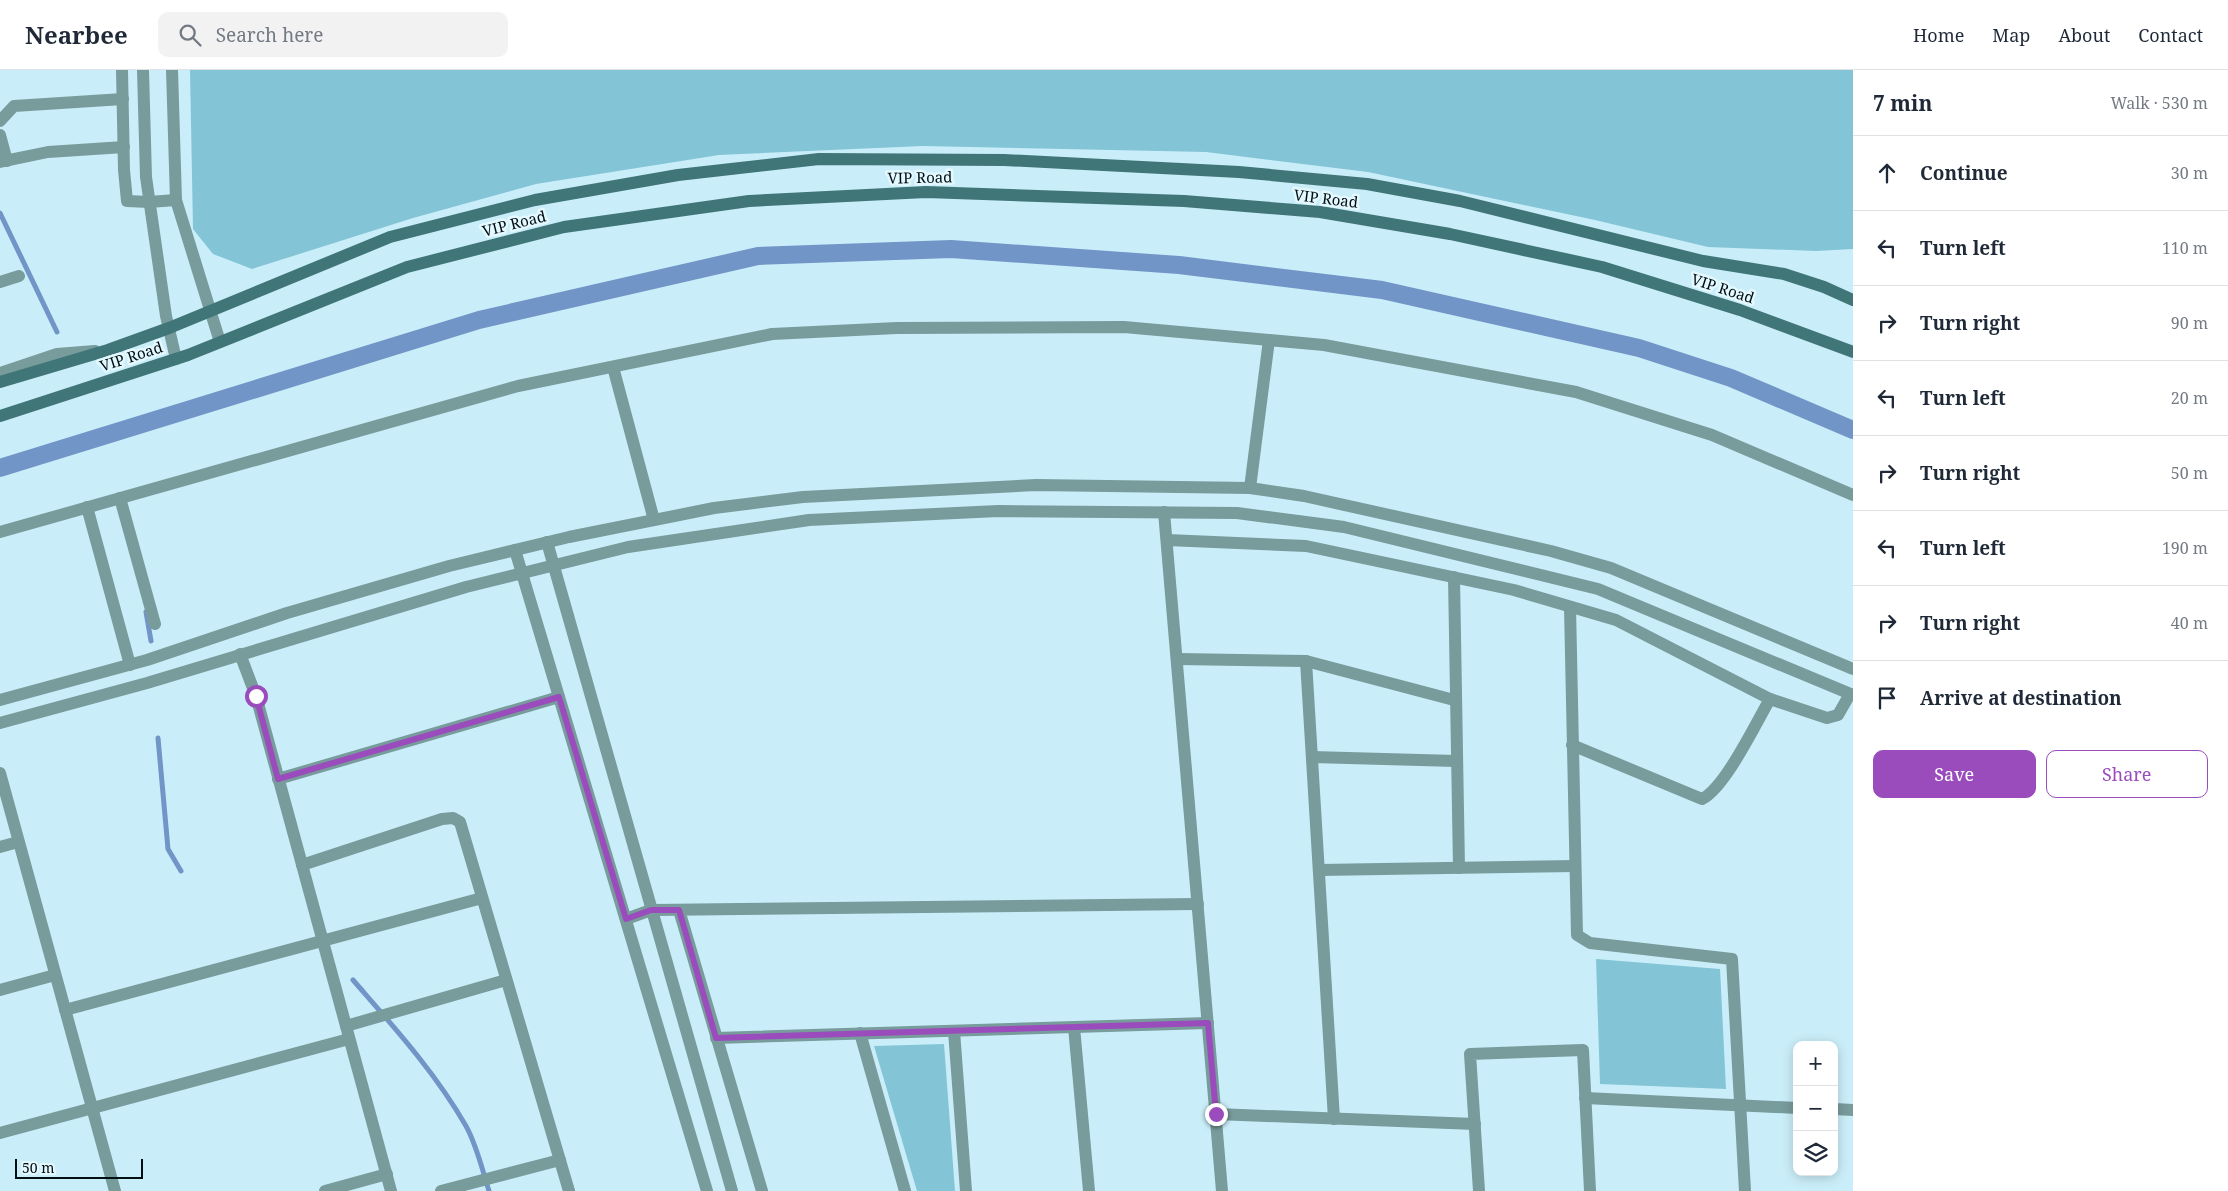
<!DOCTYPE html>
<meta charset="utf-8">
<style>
body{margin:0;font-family:"Noto Serif",serif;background:#f2f2f3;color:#1f2937}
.controls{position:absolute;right:15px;bottom:15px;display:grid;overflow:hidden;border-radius:10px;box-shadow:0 2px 12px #0003}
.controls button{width:45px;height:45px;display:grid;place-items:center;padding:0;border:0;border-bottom:1px solid #e0e1e3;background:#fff;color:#1f2937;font:25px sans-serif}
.scale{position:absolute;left:15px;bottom:12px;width:128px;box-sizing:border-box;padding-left:5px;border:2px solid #030e12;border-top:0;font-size:14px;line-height:18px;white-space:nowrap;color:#030e12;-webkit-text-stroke:4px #e3f9ff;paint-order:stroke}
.stop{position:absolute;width:15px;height:15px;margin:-11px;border:4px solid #9b4cbc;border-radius:50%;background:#fff}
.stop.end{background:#9b4cbc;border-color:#fff;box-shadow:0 1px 5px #0008}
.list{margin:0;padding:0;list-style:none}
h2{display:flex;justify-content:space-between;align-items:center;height:65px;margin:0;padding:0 20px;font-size:21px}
h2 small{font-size:16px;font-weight:400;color:#747a83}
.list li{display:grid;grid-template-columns:32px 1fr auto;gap:15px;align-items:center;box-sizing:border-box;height:75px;padding:0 20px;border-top:1px solid #e0e1e3}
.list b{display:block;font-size:19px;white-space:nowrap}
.list em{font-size:16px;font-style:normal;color:#747a83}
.actions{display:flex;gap:10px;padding:15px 20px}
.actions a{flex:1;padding:11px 0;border:1px solid #9b4cbc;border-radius:10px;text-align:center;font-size:18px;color:#9b4cbc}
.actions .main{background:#9b4cbc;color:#fff}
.icon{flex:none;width:28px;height:28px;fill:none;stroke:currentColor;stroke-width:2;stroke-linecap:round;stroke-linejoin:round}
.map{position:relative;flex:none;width:1853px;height:1121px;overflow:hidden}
header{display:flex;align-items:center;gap:30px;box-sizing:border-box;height:70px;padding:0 25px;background:#fff;border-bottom:1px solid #e0e1e3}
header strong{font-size:24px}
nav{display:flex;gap:28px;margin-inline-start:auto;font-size:18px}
.search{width:350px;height:45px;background:#f2f2f3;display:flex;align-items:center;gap:12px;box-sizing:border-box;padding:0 18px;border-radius:10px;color:#747a83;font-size:19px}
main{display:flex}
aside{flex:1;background:#fff}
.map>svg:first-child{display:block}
.green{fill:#83c4d6}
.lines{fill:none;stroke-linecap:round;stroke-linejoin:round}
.stream{stroke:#7195c7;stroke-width:5}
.canal{stroke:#7195c7;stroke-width:18}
.minor{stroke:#789b9c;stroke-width:12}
.tertiary{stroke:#789b9c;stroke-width:12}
.secondary{stroke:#407678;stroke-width:12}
.route{stroke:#9b4cbc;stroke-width:6}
.labels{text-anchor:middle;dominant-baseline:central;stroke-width:5;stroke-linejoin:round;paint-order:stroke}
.street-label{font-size:15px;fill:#030e12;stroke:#e3f9ff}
</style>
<header>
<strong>Nearbee</strong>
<div class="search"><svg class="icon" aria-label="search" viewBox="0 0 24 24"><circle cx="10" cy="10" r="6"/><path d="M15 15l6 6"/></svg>Search here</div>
<nav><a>Home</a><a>Map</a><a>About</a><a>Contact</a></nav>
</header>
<main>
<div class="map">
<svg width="1853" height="1121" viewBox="0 0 1853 1121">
<rect width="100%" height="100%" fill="#caeef9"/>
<!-- green -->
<g class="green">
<path d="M190,0H1853V179L1816,181L1708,177L1595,150L1368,102L1206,82L923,76L719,85L536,114L413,148L252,199L213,184L193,159Z"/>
<path d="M1596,889L1720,899L1726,1019L1600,1014Z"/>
<path d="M944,974L955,1121H917L874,976Z"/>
</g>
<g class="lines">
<!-- stream -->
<g class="stream">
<path d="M0,143L57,262"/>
<path d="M146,542L151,571"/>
<path d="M158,668L168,779L181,801"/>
<path d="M353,910C393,956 435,1002 466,1056C477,1076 482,1099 489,1121"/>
</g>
<!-- canal -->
<path class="canal" d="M0,398L479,250L758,186L951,179L1179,195L1382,220L1639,278L1731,308L1853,360"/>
<!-- minor -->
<g class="minor">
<path d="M0,51L14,36L123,29"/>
<path d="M0,65L7,91"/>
<path d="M0,92L48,82L124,77"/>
<path d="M0,212L19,206"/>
<path d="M613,297L654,450"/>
<path d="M1250,418L1269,270"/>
<path d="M120,428L155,554"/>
<path d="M87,437L130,595"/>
<path d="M1164,442L1222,1121"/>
<path d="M0,462L518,316L772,264L897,258L1124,257L1324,275L1576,322L1712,365L1853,425"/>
<path d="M1167,470L1306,476L1514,520L1616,550L1770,629L1827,648L1838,645L1850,624"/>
<path d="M1454,507L1459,798"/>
<path d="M1570,537L1577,865L1590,873L1732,889L1745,1121"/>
<path d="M240,584L256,626L391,1121"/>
<path d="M1178,589L1306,591L1454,630"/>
<path d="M1306,591L1334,1049"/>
<path d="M1572,675L1702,729C1725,718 1756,653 1770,629"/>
<path d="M1312,687L1456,691"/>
<path d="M0,703L115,1121"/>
<path d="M278,709L559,627"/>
<path d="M0,777L18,772"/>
<path d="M302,795L442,749L453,748L460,752L569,1121"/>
<path d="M1319,800L1575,796"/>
<path d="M679,840L762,1121"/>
<path d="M626,849L651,840L1198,834"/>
<path d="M0,920L55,905"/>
<path d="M65,940L482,828"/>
<path d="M346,956L506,910"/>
<path d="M1074,957L1089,1121"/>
<path d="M954,961L966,1121"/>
<path d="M860,963L905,1121"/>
<path d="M716,968L1208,953"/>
<path d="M1585,1028L1797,1038"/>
<path d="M1834,1039L1853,1040"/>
<path d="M1216,1044L1475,1054"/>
<path d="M0,1063L349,969"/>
<path d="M325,1121L387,1104"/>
<path d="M441,1121L560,1090"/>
<path d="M1479,1121L1470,984L1583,980L1590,1121"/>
</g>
<!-- tertiary -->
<g class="tertiary">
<path d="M122,0L124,100L127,131L149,132L176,130"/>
<path d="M143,0L146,107L166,246L176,289"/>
<path d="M172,0L176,130L220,272"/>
<path d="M0,303L57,284L95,281"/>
<path d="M547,472L732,1121"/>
<path d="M515,480L707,1121"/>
<path d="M0,630L147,590L287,543L449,496L569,467L714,438L803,427L1036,415L1250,418L1304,426L1551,481L1611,498L1853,599"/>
<path d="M0,653L147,613L466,517L628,477L809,450L998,441L1237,443L1344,457L1598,519L1853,625"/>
</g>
<!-- secondary -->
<g class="secondary">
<path d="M0,312L108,280L169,258L390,167L535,130L678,105L819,89L1004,90L1239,102L1367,114L1460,131L1703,191L1784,204L1824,217L1853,230"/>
<path d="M0,346L188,285L407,197L564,157L749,131L926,122L1184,131L1320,142L1450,164L1602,197L1740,240L1853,282"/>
</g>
</g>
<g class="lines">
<!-- route -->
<path class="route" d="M256,626L278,709L559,627L626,849L651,840H679L716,968L1208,953L1216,1044"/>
</g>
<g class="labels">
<!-- street labels -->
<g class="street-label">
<text transform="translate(920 107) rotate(-1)">VIP Road</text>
<text transform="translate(1326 128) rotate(7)">VIP Road</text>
<text transform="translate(514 153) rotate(-14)">VIP Road</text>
<text transform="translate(1723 218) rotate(18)">VIP Road</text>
<text transform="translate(131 286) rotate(-18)">VIP Road</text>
</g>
</g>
</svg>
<div class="controls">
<button>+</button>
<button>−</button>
<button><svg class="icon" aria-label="layers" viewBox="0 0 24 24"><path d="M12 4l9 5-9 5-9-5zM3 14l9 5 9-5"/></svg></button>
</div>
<div class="scale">50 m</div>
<div class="stop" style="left:256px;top:626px"></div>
<div class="stop end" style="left:1216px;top:1044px"></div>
</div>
<aside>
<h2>7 min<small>Walk · 530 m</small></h2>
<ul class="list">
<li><svg class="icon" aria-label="ahead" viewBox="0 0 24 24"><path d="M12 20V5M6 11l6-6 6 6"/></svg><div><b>Continue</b></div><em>30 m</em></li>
<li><svg class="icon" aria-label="left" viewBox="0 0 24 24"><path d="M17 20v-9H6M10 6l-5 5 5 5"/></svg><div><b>Turn left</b></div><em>110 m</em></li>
<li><svg class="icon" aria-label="right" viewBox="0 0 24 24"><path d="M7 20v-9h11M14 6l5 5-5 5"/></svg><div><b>Turn right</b></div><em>90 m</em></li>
<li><svg class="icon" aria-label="left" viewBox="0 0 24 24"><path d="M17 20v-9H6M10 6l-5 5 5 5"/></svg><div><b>Turn left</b></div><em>20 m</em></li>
<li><svg class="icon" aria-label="right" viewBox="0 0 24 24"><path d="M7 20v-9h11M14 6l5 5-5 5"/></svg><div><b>Turn right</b></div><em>50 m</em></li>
<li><svg class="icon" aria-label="left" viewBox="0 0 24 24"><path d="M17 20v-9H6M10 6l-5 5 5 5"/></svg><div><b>Turn left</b></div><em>190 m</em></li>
<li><svg class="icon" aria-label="right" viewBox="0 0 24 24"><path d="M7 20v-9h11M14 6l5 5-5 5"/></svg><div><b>Turn right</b></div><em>40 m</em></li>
<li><svg class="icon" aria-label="arrive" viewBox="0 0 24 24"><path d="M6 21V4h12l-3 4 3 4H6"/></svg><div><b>Arrive at destination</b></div></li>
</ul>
<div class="actions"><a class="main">Save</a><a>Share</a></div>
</aside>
</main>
